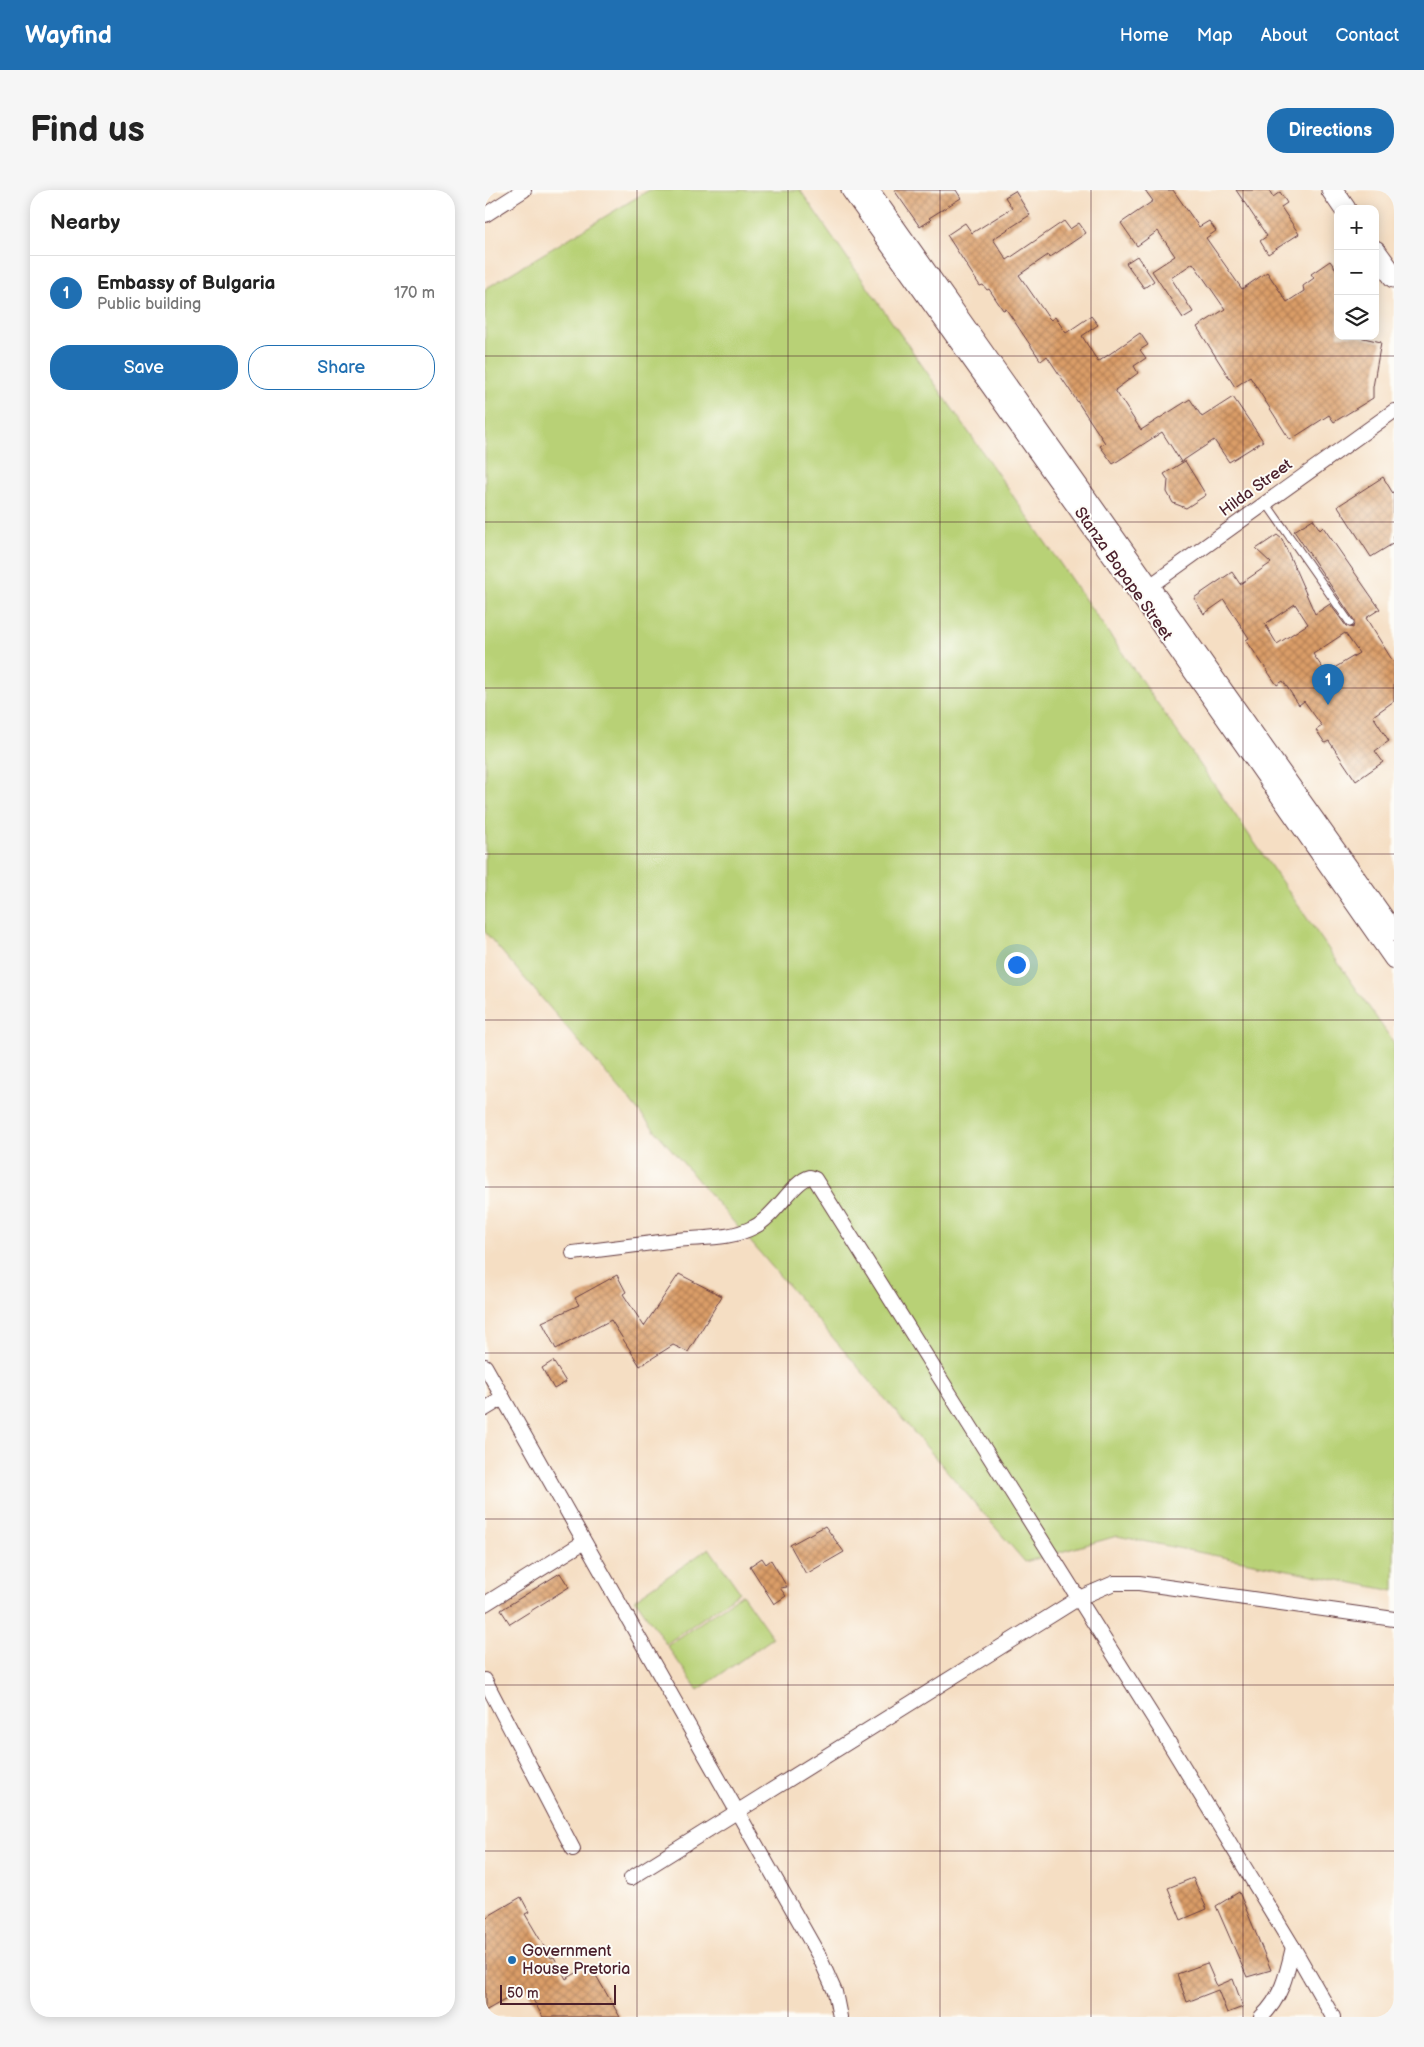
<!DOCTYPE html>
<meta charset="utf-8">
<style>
body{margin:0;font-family:"Balsamiq Sans",sans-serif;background:#f6f6f6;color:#222}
.controls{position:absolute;right:15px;top:15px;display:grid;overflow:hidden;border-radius:10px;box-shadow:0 2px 12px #0003}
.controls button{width:45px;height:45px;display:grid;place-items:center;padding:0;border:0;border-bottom:1px solid #e0e0e0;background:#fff;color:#222;font:25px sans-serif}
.scale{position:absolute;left:15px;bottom:12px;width:116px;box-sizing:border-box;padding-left:5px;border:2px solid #4a1f2b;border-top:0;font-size:14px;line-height:18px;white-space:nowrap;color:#4a1f2b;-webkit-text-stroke:4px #fdfcf7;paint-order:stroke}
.you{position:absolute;left:531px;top:774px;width:18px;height:18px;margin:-12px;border:4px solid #fff;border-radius:50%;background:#1a73e8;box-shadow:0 0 0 8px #1a73e833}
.badge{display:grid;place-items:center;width:32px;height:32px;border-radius:50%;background:#1f6fb2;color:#fff;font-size:16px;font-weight:700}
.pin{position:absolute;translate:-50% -41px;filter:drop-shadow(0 1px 2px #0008)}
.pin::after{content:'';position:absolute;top:26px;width:18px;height:15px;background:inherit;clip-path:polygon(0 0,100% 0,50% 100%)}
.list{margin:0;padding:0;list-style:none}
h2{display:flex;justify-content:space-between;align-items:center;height:65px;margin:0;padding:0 20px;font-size:21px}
h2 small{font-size:16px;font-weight:400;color:#767676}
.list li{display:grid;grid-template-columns:32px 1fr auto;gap:15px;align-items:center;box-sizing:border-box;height:75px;padding:0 20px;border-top:1px solid #e0e0e0}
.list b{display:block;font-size:19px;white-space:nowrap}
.list p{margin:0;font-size:16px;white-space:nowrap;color:#767676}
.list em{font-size:16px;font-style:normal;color:#767676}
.actions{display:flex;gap:10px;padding:15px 20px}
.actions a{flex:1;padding:11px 0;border:1px solid #1f6fb2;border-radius:20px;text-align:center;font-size:18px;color:#1f6fb2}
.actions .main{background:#1f6fb2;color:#fff}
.icon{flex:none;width:28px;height:28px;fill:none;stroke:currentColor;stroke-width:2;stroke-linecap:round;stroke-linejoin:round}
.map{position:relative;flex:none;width:909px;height:1827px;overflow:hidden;border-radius:20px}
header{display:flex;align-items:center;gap:30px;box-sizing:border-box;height:70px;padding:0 25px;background:#1f6fb2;color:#fff}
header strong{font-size:24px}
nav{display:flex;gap:28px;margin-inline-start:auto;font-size:18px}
.intro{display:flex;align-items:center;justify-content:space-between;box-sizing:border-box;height:120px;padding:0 30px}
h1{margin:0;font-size:35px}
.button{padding:12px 22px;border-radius:20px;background:#1f6fb2;color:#fff;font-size:18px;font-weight:700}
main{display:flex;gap:30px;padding:0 30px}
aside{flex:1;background:#fff;border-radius:20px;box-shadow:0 2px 12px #0003}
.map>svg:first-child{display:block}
.green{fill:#b8d176;stroke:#817850}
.building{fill:url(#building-cross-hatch);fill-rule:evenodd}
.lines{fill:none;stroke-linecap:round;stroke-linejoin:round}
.lane-casing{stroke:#643c42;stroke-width:9}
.street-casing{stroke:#643c42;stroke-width:16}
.secondary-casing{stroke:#643c42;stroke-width:21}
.primary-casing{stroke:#643c42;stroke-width:23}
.lane{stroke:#fff;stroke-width:7}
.street{stroke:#fff;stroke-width:14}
.secondary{stroke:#fff;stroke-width:19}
.primary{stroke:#fff;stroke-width:21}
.grid{fill:none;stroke:#4a1f2b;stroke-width:1;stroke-opacity:0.55}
.poi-dot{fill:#1f6fb2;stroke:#fdfcf7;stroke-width:2}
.labels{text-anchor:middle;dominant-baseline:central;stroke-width:4;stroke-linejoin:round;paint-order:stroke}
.street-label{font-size:16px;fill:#4a1f2b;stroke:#fdfcf7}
.poi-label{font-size:16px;fill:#4a1f2b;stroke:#fdfcf7;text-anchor:start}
</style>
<header>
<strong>Wayfind</strong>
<nav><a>Home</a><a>Map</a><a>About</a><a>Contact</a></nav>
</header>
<div class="intro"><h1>Find us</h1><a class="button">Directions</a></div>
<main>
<aside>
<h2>Nearby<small></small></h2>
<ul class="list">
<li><span class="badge">1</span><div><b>Embassy of Bulgaria</b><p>Public building</p></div><em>170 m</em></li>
</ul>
<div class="actions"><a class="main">Save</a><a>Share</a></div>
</aside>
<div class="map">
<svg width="909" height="1827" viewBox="0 0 909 1827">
<defs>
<pattern id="building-cross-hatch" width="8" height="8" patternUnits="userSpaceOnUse" patternTransform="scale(1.25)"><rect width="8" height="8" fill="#da9d67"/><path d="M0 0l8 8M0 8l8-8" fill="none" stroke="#b37f55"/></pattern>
</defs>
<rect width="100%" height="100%" fill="#fdfcf7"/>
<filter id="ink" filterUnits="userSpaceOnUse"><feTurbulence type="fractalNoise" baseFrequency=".02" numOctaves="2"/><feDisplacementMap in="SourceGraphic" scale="10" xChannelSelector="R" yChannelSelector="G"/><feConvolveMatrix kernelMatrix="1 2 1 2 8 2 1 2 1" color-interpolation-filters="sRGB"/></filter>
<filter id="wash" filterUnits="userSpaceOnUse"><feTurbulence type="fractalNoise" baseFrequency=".0096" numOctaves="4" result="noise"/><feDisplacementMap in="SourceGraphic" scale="20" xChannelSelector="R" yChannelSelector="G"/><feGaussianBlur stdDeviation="1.12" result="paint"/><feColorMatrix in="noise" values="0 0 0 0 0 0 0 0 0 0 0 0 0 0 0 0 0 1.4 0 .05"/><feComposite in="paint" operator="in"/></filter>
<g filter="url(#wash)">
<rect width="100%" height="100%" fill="#f5dec3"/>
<!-- green -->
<g class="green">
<path d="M164,0H315L909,853V1401L632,1346L540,1372L0,742V99Z"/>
<path d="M224,1358L255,1402L181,1454L150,1409Z"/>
<path d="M257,1404L288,1448L213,1500L182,1456Z"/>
</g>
<g id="blocks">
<!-- building -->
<g class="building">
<path d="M409,0H471L476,8L444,28L446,30L435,37Z"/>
<path d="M660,0H688L714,37L724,31L731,41L721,48L757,99L782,82L802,112L819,101L818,96L829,88L826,84L845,71L853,82V146H870L896,152L888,197V208L849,232L844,225L805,250L765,187L750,197L712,137L740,119L708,73L686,88L708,122L698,128L667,81L690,66L673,41L652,56L636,33L668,11Z"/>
<path d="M751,0H784L788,7L795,2L802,13L796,17L814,44L783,64L775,51L782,46Z"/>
<path d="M530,1L545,25L508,49L522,70L579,31L585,39L594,33L601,43L564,68L563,65L534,85L563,127L566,130L570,127L581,143L606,126L613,135L597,146L613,172L655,143L663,155L655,160L661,168L649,176L653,183L630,200L656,240L705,209L717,227L748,207L778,251L744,272L729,250L696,272L677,242L628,274L615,256L620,253L562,166L556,171L521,119L518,120L504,99L502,100L498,95L495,96L462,45L480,33L487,43L527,18L520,7Z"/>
<path d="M652,66L669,91L659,98L641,73Z"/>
<path d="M700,271L721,305L701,318L688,313L682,302L683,290L679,284Z"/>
<path d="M898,287L909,305V353L886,367L853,316Z"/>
<path d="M828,329L835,340L838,337L895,419L881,428L909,473V511L888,526L904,551L890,561L898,572L871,591L844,551L840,553L831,540L837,536L819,511L814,515L798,491L792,495L761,450L764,448L739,410L719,424L709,408L747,382L755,394L786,373L771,359L792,345L797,349L830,424L845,414L861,436L868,438L869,430L809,341ZM810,414L823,434L792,454L780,434ZM860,443L874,463L841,483L828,464Z"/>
<path d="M194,1084L237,1106L203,1162L188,1155L155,1176L126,1130L71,1159L57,1132L94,1115L90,1108L132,1085L141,1102L138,1104L159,1136Z"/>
<path d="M68,1171L81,1192L69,1199L57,1178Z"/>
<path d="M340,1336L359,1362L321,1384L305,1355Z"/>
<path d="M277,1368L281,1374L286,1370L302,1397L295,1398L301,1406L289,1414L265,1376Z"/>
<path d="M75,1383L84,1397L25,1434L16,1420Z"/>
<path d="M708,1688L722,1719L696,1730L683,1698Z"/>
<path d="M754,1702L786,1780L762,1787L731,1716Z"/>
<path d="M36,1707L44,1722L40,1724L66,1768L69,1767L81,1789L105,1775L135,1827H58L41,1798L0,1821V1728Z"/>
<path d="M722,1773L732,1796L748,1789L758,1817L742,1823L733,1800L702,1812L692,1784Z"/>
</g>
</g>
</g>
<g filter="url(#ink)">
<use href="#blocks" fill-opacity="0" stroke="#643c42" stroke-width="1"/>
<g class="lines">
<defs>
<path id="lane" d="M781,313L865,433"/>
<g id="street">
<path d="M0,25L39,0"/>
<path d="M658,401L909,221"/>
<path d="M88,1063C122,1059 157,1054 191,1050C218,1047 244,1050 269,1037C290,1027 308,991 325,987L330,989L678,1543L808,1757L848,1827"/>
<path d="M0,1176L334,1766L350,1802L355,1827"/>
<path d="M0,1219L18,1208"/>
<path d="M0,1414L99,1352"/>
<path d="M0,1490L88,1659"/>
<path d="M146,1688L594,1408L629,1393H654L909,1429"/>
<path d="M776,1827C797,1808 802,1783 808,1757"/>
</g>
<g id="secondary">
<path d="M366,0L654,404L909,769"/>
<path d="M384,0L909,742"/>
</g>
<g id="primary">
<path d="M847,0L860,19"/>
<path d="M890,61L909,87"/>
</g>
</defs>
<!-- lane casing -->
<use href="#lane" class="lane-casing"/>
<!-- street casing -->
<use href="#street" class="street-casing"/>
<!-- secondary casing -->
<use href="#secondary" class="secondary-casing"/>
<!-- primary casing -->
<use href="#primary" class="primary-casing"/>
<!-- lane -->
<use href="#lane" class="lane"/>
<!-- street -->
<use href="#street" class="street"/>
<!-- secondary -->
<use href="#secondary" class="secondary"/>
<!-- primary -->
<use href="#primary" class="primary"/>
</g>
</g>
<!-- grid -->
<path class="grid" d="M152,0V1827M303,0V1827M455,0V1827M606,0V1827M758,0V1827M0,166H909M0,332H909M0,498H909M0,664H909M0,830H909M0,997H909M0,1163H909M0,1329H909M0,1495H909M0,1661H909"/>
<!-- markers -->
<circle class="poi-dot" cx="27" cy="1770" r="5"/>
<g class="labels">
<!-- street labels -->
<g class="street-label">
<text transform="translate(771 298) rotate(-36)">Hilda Street</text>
<text transform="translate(638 384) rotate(55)">Stanza Bopape Street</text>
</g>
<!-- poi labels -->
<g class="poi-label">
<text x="37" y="1761">Government<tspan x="37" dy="18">House Pretoria</tspan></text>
</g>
</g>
</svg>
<div class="controls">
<button>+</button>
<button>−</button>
<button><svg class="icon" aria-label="layers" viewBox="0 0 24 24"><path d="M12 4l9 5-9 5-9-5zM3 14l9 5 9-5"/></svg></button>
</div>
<div class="scale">50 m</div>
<div class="you"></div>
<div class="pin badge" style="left:843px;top:515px">1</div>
</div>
</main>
